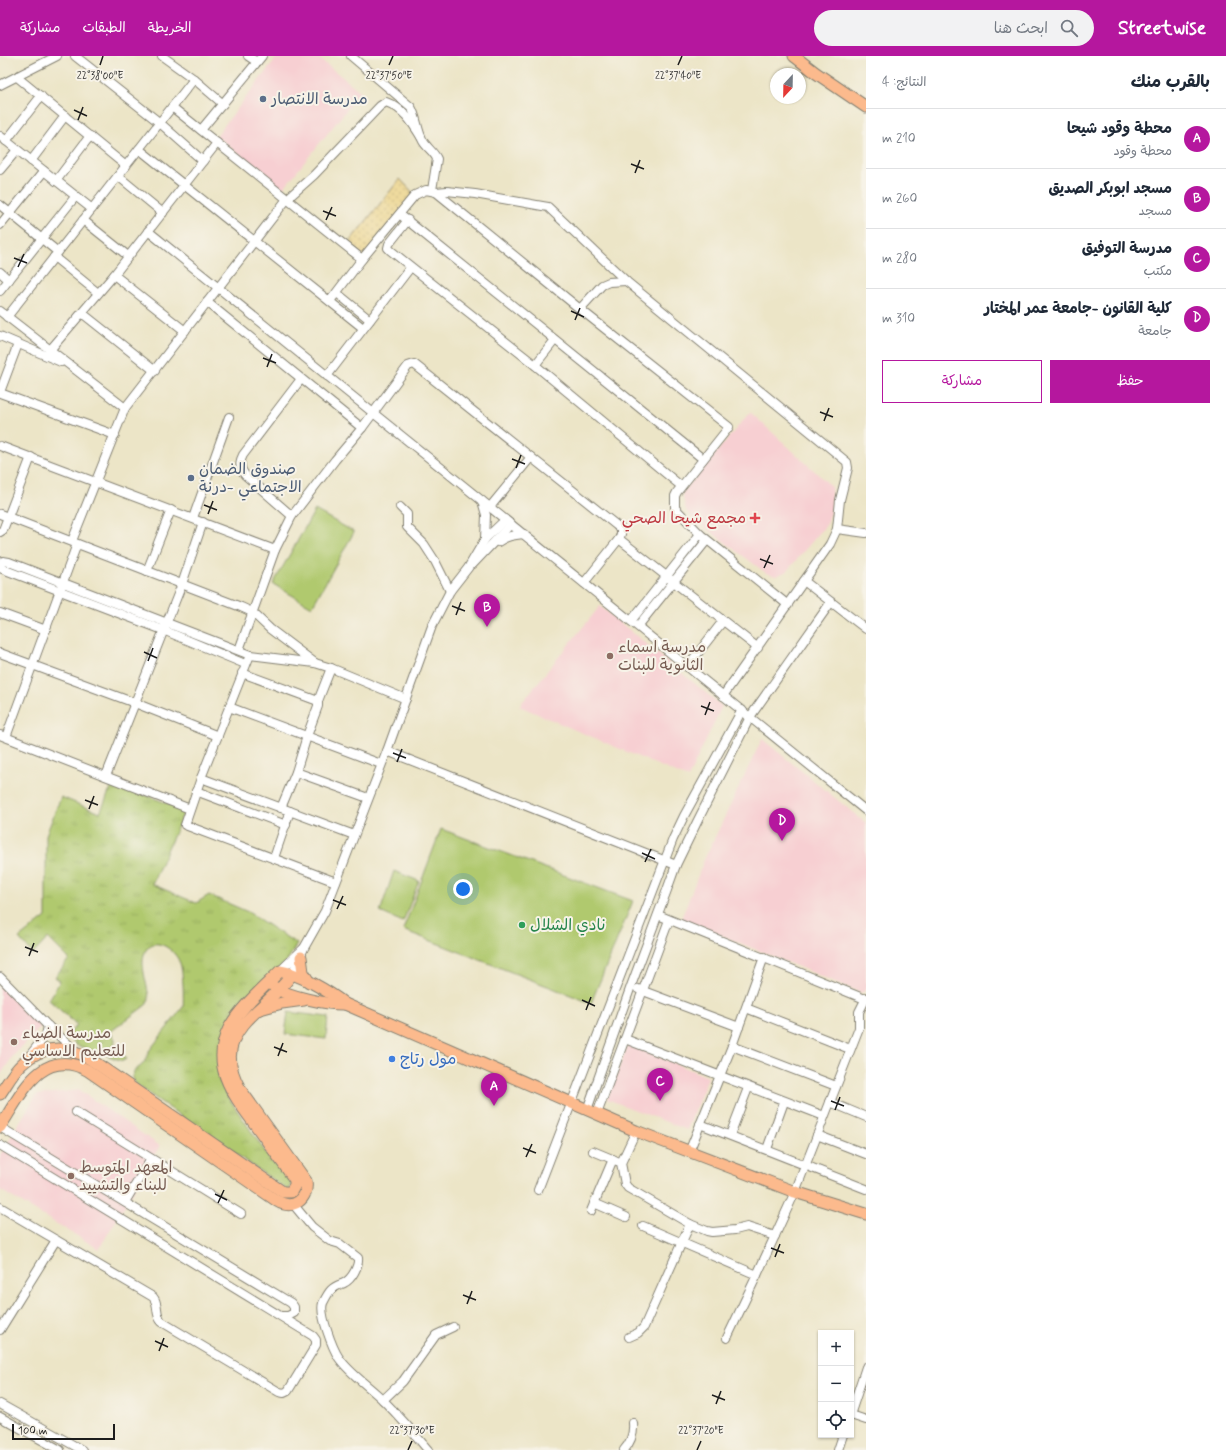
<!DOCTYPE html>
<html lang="ar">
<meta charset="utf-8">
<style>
body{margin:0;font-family:Mynerve,"Playpen Sans Arabic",sans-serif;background:#f2f2f3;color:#1f2937;direction:rtl}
.controls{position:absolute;right:12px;bottom:12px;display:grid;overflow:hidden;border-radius:0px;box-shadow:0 1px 3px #0004}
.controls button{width:36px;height:36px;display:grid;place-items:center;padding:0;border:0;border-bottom:1px solid #e0e1e3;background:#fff;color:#1f2937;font:20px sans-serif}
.compass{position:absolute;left:770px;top:12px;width:36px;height:36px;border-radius:50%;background:#fff;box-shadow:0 1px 3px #0004;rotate:202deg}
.scale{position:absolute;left:12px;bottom:10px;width:103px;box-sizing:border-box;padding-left:4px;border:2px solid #1c1c1c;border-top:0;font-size:11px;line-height:14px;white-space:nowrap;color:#1c1c1c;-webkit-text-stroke:3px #f7f3e8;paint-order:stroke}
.you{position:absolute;left:463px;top:833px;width:14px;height:14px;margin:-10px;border:3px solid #fff;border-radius:50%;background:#1a73e8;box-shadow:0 0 0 6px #1a73e833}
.badge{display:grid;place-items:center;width:26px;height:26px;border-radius:50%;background:#b5179e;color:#fff;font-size:13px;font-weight:700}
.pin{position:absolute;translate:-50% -33px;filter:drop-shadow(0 1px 2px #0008)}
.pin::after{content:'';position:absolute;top:21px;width:14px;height:12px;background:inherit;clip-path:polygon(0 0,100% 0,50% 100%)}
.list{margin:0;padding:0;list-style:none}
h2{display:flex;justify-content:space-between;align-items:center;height:52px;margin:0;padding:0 16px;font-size:17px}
h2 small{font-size:13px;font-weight:400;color:#747a83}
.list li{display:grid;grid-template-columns:26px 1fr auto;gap:12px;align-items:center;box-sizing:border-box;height:60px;padding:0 16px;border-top:1px solid #e0e1e3}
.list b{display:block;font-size:15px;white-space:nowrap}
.list p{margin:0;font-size:13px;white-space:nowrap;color:#747a83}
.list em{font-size:13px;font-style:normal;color:#747a83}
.actions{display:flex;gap:8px;padding:12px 16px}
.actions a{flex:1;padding:9px 0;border:1px solid #b5179e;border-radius:0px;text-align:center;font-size:14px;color:#b5179e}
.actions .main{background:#b5179e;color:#fff}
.icon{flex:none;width:22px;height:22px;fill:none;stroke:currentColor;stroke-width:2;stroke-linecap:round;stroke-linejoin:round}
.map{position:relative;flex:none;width:866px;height:1394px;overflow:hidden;direction:ltr}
header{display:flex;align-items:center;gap:24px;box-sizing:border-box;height:56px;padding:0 20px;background:#b5179e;color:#fff}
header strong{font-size:19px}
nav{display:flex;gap:22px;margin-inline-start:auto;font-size:14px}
.search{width:280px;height:36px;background:#f2f2f3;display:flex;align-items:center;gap:10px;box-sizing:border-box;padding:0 14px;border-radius:22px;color:#747a83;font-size:15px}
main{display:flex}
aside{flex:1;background:#fff}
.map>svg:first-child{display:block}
.built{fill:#f7cfd2}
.grass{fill:url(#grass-tufts);stroke:#667245}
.sand{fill:url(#sand-dots);stroke:#857b5d}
.garden{fill:#b0c96e;stroke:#667245}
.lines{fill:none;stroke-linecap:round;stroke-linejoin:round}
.minor-casing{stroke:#848072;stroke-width:10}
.major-casing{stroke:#848072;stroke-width:13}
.minor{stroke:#fff;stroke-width:8}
.major{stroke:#fcba8d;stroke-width:11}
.ticks{fill:none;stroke:#1c1c1c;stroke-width:1.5}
.service-dot{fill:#5c6f8a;stroke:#f7f3e8;stroke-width:1.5}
.health-dot{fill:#e0444e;stroke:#f7f3e8;stroke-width:1.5}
.education-dot{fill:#8d6e63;stroke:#f7f3e8;stroke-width:1.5}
.leisure-dot{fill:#2e9e5b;stroke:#f7f3e8;stroke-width:1.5}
.shop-dot{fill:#3f7fe0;stroke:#f7f3e8;stroke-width:1.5}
.labels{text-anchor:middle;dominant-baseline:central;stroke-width:4;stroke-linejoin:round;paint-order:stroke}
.service-label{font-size:16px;fill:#4e5e75;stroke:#f7f3e8;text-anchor:start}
.health-label{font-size:16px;fill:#be3a42;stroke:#f7f3e8;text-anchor:end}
.education-label{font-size:16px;fill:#785e54;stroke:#f7f3e8;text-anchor:start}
.leisure-label{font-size:16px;fill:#27864d;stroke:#f7f3e8;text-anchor:start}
.shop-label{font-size:16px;fill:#366cbe;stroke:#f7f3e8;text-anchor:start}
.ticks-label{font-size:10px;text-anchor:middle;fill:#1c1c1c;stroke:#f7f3e8;stroke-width:4;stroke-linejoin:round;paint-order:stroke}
</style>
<header>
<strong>Streetwise</strong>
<div class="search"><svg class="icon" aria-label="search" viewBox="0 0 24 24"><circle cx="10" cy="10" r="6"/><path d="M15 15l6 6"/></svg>ابحث هنا</div>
<nav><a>الخريطة</a><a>الطبقات</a><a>مشاركة</a></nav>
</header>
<main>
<aside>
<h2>بالقرب منك<small>النتائج: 4</small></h2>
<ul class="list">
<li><span class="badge">A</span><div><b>محطة وقود شيحا</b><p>محطة وقود</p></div><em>210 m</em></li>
<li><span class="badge">B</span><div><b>مسجد ابوبكر الصديق</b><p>مسجد</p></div><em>260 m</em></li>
<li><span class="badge">C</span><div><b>مدرسة التوفيق</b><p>مكتب</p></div><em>280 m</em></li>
<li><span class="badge">D</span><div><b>كلية القانون -جامعة عمر المختار</b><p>جامعة</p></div><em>310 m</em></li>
</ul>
<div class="actions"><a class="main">حفظ</a><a>مشاركة</a></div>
</aside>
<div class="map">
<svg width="866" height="1394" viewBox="0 0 866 1394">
<defs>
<pattern id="grass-tufts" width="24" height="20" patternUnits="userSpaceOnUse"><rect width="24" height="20" fill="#b0c96e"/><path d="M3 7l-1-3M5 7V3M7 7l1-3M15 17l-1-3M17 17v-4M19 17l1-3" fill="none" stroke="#97ac5f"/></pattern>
<pattern id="sand-dots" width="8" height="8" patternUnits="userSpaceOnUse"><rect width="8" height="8" fill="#eeda9e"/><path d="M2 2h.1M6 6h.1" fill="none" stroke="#ccba88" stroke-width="1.8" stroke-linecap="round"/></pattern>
</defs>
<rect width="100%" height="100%" fill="#f7f3e8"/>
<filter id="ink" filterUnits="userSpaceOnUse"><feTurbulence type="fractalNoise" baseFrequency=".025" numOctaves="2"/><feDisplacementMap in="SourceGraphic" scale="8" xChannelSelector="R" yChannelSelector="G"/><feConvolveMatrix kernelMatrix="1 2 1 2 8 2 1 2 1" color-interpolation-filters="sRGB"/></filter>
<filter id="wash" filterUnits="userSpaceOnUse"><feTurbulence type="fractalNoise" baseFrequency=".012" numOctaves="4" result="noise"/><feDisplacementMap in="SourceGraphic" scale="16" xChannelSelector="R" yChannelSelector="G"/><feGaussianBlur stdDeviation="0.9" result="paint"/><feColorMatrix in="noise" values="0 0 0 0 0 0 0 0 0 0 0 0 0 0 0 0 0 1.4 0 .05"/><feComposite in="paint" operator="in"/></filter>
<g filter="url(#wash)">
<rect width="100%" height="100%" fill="#ece5c7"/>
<!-- built -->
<g class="built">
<path d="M278,0H316L361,36L282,134L216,80Z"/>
<path d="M750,356L831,430L832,452L827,468L787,515L776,520L766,517L691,461L686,454L682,437Z"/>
<path d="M600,550L722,650L688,722L519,650Z"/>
<path d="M762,683L866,767V933L862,937L681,863L704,804Z"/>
<path d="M0,929L41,971L13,1000L0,1020Z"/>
<path d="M628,988L708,1021L687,1074L607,1043Z"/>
<path d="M79,1034L160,1090L99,1193L0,1134V1099L36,1039Z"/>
</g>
<!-- grass -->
<path class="grass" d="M113,727L185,754L152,828L196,847L209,839L248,856L297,888L287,905L246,945L218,1008L219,1022L228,1041L270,1103L292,1127L289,1135L138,1030C133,1025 130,1019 136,1013C138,1012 140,1011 142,1009C145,1006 147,1000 149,995L183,951C184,942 183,916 180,907C173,889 146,876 143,904C142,915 148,931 149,943L146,949L110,976L115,983L114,993L127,1002L123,1005L76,989L68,979L77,969L49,944L60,925L55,921L69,903L48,882L33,898L19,882L46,861V779L61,741L100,757Z"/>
<!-- sand -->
<path class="sand" d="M400,123L416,140L365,205L346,190Z"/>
<!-- garden -->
<g class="garden">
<path d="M315,454L354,476L312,551L273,528Z"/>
<path d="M441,773L633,845L591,947L403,874Z"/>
<path d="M394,815L419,825L403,866L380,856Z"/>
<path d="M288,956L328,961L326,983L285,978Z"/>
</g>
</g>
<g filter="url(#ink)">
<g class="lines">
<defs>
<g id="minor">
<path d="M75,0L160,67L203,105"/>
<path d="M162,0L194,23L223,48"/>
<path d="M248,0L257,6"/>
<path d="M351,0L411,51C417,61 417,74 423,85C427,92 434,96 437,103L432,134"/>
<path d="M17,21L126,110"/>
<path d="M0,29L57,0"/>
<path d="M172,51L362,203"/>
<path d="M201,74L262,0"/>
<path d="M0,80L92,153"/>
<path d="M6,85L41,40"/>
<path d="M139,93L363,272"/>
<path d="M31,105L65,60"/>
<path d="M0,114L17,94"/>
<path d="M118,120L163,157"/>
<path d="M56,125L90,80"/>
<path d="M436,136L447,135L475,138L548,151L626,225L847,406L848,412L840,444L837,473L830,488L723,640"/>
<path d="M0,149L58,196"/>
<path d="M403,161L703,403"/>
<path d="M83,164L128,200"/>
<path d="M408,164L389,188L388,192L390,194L535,309L681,430"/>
<path d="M0,169L44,115"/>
<path d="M148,175L866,755"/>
<path d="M54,201L98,237"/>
<path d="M0,216L9,224"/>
<path d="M114,219L185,275"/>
<path d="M0,235L75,141"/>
<path d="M337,237L370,264"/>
<path d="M330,245L362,203L415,139L426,134L436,136L580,253L729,371L677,436L675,440V452L700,478L788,549"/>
<path d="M207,246L362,372"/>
<path d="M580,253L602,229L609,226L626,225"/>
<path d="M0,255L125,352"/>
<path d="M82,257L155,315"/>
<path d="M7,261L194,23"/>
<path d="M0,280L61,306"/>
<path d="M50,294L114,219L217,87"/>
<path d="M535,309L555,284"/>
<path d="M327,320L410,212"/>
<path d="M0,336L18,288"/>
<path d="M0,337L115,379"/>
<path d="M0,390L275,494L239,594"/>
<path d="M482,445L486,459L485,483"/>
<path d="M400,451L407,458V471L424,488L435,505L450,535"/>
<path d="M490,451L531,401"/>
<path d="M0,458L241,551L252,556L270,573L315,607"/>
<path d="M292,460L245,419C240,413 239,406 243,399L301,323"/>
<path d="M193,462L229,361"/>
<path d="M837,473L866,477"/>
<path d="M0,476L3,474L31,401"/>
<path d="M619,483L758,592"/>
<path d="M72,485L125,352L287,143L314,119L380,50L386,46C403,52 412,66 421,81"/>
<path d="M498,486C506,480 514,479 524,478"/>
<path d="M275,494L292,460L335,404L362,372L408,310L414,308L621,473V478L619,483L584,527"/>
<path d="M473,508L511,468"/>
<path d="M0,509L3,505L9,506L250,599L315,607L331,612L406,643"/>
<path d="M0,512L163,574L245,608"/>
<path d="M147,515L171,454"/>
<path d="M804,525L866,573"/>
<path d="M0,557L46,574"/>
<path d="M631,565L700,478"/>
<path d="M638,570L707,484"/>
<path d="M0,597L135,647L218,680"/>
<path d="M250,599L201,722L185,769L336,826"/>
<path d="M687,611L723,565"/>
<path d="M242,617L318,645"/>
<path d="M229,651L381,708"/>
<path d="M0,679L190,753"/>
<path d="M6,681L77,488"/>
<path d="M387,695L676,809"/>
<path d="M296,716L368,742"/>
<path d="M106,720L182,528L203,466"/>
<path d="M201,722L354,779"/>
<path d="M196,735L286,769"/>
<path d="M281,752L296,716L307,680L318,650V645L331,612"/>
<path d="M274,802L290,755"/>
<path d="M658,859L865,943"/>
<path d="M280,915L303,893"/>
<path d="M292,918L304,892L325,855L387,695L432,570L450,535L468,512L485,483L505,464"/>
<path d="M0,921L48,970L77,996"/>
<path d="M638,933L739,971"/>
<path d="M746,952L850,993"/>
<path d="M625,983L824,1060"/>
<path d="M732,990L836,1030"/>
<path d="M30,999L46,979L48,970"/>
<path d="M830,1046L866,1061"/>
<path d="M587,1054L631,930L667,834L676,809L697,766L750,661L831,546"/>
<path d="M76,1056L241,1158"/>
<path d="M597,1058L669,864"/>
<path d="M700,1068L866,1133"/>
<path d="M0,1071L291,1247L294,1251V1257L288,1260H282"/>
<path d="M636,1075L621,1107L625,1128L628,1132L690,1168L707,1175L712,1176L735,1174L747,1171L775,1180"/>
<path d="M730,1079L748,1032"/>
<path d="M817,1079L866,1098"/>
<path d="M0,1089L313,1280L316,1284V1289L288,1335L284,1337L279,1336L162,1266C154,1258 160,1249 153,1241L0,1151"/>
<path d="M767,1093L784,1046"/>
<path d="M593,1095L617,1105"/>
<path d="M689,1096L732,990L764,901"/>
<path d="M538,1134L673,783L684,760L742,654"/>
<path d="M125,1146L151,1103"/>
<path d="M594,1147L626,1161"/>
<path d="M293,1148L312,1171L330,1185L340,1188L358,1202C359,1210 352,1223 344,1227C339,1229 335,1230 331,1234C328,1237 325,1243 323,1247C319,1258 333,1293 339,1302C350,1318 369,1330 383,1344C399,1360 414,1377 428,1394"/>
<path d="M591,1155L613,1103"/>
<path d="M643,1170L757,1219"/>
<path d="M0,1274L56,1184"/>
<path d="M629,1281L638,1277L644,1271L690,1168"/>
<path d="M727,1282L757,1219L795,1136L859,972V956L866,942"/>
<path d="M383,1344L403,1325L436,1279L453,1271"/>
<path d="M0,1348L82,1394"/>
<path d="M851,1356L866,1311"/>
<path d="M851,1359L866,1364"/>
<path d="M0,1361L60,1394"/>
<path d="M624,1394C631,1386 634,1378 633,1367"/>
<path d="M838,1394L843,1379"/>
</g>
<g id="major">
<path d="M794,0L816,17L866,51"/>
<path d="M301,901L303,916L309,926"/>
<path d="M274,931C287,940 328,949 345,948"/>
<path d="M260,953L282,947L304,944"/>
<path d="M0,1038C7,1028 13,1016 22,1008C41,989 68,989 90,1003L283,1136H291L295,1129V1124C282,1106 270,1089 257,1071C235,1041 209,1011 229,972C240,952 262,933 278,917L280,915C298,917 330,936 345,948L636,1075L795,1136L866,1158"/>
<path d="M0,1071C21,1039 41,990 87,1014L277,1145C293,1155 309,1143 306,1125L240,1033C207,974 266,957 292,918"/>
</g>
</defs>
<!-- minor casing -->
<use href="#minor" class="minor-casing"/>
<!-- major casing -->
<use href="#major" class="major-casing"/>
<!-- minor -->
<use href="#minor" class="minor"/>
<!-- major -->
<use href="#major" class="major"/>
</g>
</g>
<!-- ticks -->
<path class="ticks" d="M100,9L103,0M389,9L393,0M678,9L682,0M74,54L87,60M78,64L83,51M631,108L644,113M635,117L640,104M323,155L336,160M326,164L332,151M14,202L27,207M18,211L24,198M571,255L584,261M575,264L580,252M263,302L276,307M267,311L272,298M820,356L833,361M824,365L829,352M512,403L525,408M516,412L521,399M204,449L217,454M208,458L213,445M760,503L773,508M764,512L770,499M452,550L465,555M456,559L461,546M144,596L157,602M148,605L153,592M701,650L714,655M705,659L710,646M393,697L406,702M397,706L402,693M85,744L98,749M89,753L94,740M642,797L655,803M645,806L651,793M333,844L346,849M337,853L343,840M25,891L38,896M29,900L34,887M582,944L595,950M586,954L591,941M274,991L287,996M278,1000L283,987M831,1045L844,1050M835,1054L840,1041M523,1092L536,1097M526,1101L532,1088M215,1138L227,1144M218,1147L224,1134M771,1192L784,1197M775,1201L780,1188M463,1239L476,1244M467,1248L472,1235M155,1285L168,1291M159,1295L164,1282M712,1339L725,1344M716,1348L721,1335M408,1394L412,1385M697,1394L701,1385"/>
<!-- markers -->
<g class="service-dot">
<circle cx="263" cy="43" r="4"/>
<circle cx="191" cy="422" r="4"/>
</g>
<path class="health-dot" d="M753 456h4v4h4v4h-4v4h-4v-4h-4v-4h4z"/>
<g class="education-dot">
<circle cx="610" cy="600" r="4"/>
<circle cx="14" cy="986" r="4"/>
<circle cx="71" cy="1120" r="4"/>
</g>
<circle class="leisure-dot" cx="522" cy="869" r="4"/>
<circle class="shop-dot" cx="392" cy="1003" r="4"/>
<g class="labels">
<!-- service labels -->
<g class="service-label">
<text x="271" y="43">مدرسة الانتصار</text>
<text x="199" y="413">صندوق الضمان<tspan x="199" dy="18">الاجتماعي -درنة</tspan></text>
</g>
<!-- health labels -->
<g class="health-label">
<text x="746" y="462">مجمع شيحا الصحي</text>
</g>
<!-- education labels -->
<g class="education-label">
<text x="618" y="591">مدرسة اسماء<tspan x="618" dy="18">الثانوية للبنات</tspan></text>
<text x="22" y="977">مدرسة الضياء<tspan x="22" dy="18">للتعليم الاساسي</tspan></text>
<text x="79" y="1111">المعهد المتوسط<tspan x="79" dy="18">للبناء والتشييد</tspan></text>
</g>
<!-- leisure labels -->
<g class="leisure-label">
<text x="530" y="869">نادي الشلال</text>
</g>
<!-- shop labels -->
<g class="shop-label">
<text x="400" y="1003">مول رتاج</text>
</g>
</g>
<g class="ticks-label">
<text x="100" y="23">22°38'00"E</text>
<text x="389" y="23">22°37'50"E</text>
<text x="678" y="23">22°37'40"E</text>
<text x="412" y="1378">22°37'30"E</text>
<text x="701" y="1378">22°37'20"E</text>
</g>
</svg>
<div class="controls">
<button>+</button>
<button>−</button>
<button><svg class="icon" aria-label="locate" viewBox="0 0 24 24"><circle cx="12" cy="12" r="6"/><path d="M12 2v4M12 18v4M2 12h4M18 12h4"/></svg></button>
</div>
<svg class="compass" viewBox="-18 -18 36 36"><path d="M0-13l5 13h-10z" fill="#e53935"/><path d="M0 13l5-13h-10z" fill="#747a83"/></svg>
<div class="scale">100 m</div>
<div class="you"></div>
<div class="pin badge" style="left:494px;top:1050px">A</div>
<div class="pin badge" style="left:487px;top:571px">B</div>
<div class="pin badge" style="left:660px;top:1045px">C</div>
<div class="pin badge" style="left:782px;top:785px">D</div>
</div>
</main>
